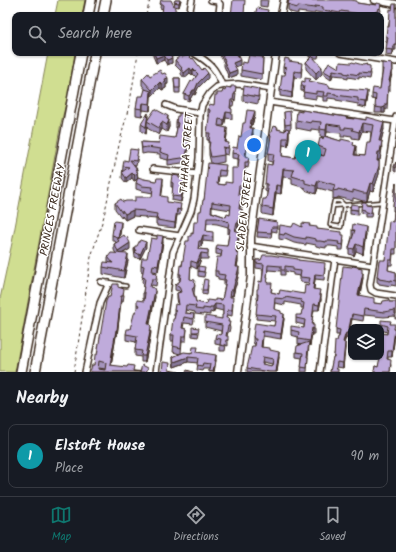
<!DOCTYPE html>
<style>
body{margin:0;font-family:Kalam,sans-serif;background:#242831;color:#f1f3f6}
.controls{position:absolute;right:12px;bottom:12px;display:grid;overflow:hidden;border-radius:8px;box-shadow:0 1px 3px #0004}
.controls button{width:36px;height:36px;display:grid;place-items:center;padding:0;border:0;border-bottom:1px solid #363941;background:#171b24;color:#f1f3f6;font:20px sans-serif}
.you{position:absolute;left:254px;top:145px;width:14px;height:14px;margin:-10px;border:3px solid #fff;border-radius:50%;background:#1a73e8;box-shadow:0 0 0 6px #1a73e833}
.badge{display:grid;place-items:center;width:26px;height:26px;border-radius:50%;background:#0f766e;color:#fff;font-size:13px;font-weight:700}
.pin{position:absolute;translate:-50% -33px;filter:drop-shadow(0 1px 2px #0008)}
.pin::after{content:'';position:absolute;top:21px;width:14px;height:12px;background:inherit;clip-path:polygon(0 0,100% 0,50% 100%)}
.list{margin:0;padding:0;list-style:none}
h2{display:flex;justify-content:space-between;align-items:center;height:52px;margin:0;padding:0 16px;font-size:17px}
h2 small{font-size:13px;font-weight:400;color:#9ea1a6}
.list li{display:grid;grid-template-columns:26px 1fr auto;gap:12px;align-items:center;box-sizing:border-box;height:64px;margin:0 8px 8px;padding:0 8px;border:1px solid #363941;border-radius:8px}
.list b{display:block;font-size:15px;white-space:nowrap}
.list p{margin:0;font-size:13px;white-space:nowrap;color:#9ea1a6}
.list em{font-size:13px;font-style:normal;color:#9ea1a6}
.icon{flex:none;width:22px;height:22px;fill:none;stroke:currentColor;stroke-width:2;stroke-linecap:round;stroke-linejoin:round}
.map{position:relative;flex:none;width:396px;height:372px;overflow:hidden}
.search{position:absolute;background:#171b24;box-shadow:0 1px 3px #0004;left:12px;right:12px;top:12px;height:44px;display:flex;align-items:center;gap:10px;box-sizing:border-box;padding:0 14px;border-radius:8px;color:#9ea1a6;font-size:15px}
.sheet{height:124px;background:#171b24}
nav{display:flex;justify-content:space-around;align-items:center;box-sizing:border-box;height:56px;border-top:1px solid #363941;background:#171b24;font-size:11px;color:#9ea1a6}
nav a{display:grid;justify-items:center;gap:2px}
nav .on{color:#0f766e}
.map>svg:first-child{display:block}
.green{fill:#d0de91;stroke:#868458}
.lines{fill:none;stroke-linecap:round;stroke-linejoin:round}
.service-casing{stroke:#3b2a1e;stroke-width:5.5}
.minor-casing{stroke:#3b2a1e;stroke-width:8}
.tertiary-casing{stroke:#3b2a1e;stroke-width:9}
.motorway-casing{stroke:#3b2a1e;stroke-width:12}
.path{stroke:#3b2a1e;stroke-width:1;stroke-dasharray:3 3;stroke-linecap:butt}
.service{stroke:#fff;stroke-width:2.5}
.minor{stroke:#fff;stroke-width:5}
.tertiary{stroke:#fff;stroke-width:6}
.motorway{stroke:#fff;stroke-width:9}
.wall{fill:#a493bc;stroke:#3b2a1e;fill-rule:evenodd}
.shaded-wall{fill:#867899;stroke:#3b2a1e}
.building{fill:#bfabdb;stroke:#3b2a1e;fill-rule:evenodd}
.labels{text-anchor:middle;dominant-baseline:central;stroke-width:3;stroke-linejoin:round;paint-order:stroke}
.street-label{font-size:11px;fill:#3b2a1e;stroke:#fff}
</style>
<div class="map">
<svg width="396" height="372" viewBox="0 0 396 372">
<rect width="100%" height="100%" fill="#fff"/>
<filter id="ink" filterUnits="userSpaceOnUse"><feTurbulence type="fractalNoise" baseFrequency=".025" numOctaves="2"/><feDisplacementMap in="SourceGraphic" scale="8" xChannelSelector="R" yChannelSelector="G"/><feConvolveMatrix kernelMatrix="1 2 1 2 8 2 1 2 1" color-interpolation-filters="sRGB"/></filter>
<g filter="url(#ink)">
<!-- green -->
<g class="green">
<path d="M58,0H85L82,15H55Z"/>
<path d="M48,53H75L69,92L61,123L15,372H0V299L12,243Z"/>
</g>
<g class="lines">
<defs>
<g id="service">
<path d="M344,205L341,227L330,225L333,206L383,202"/>
<path d="M333,206L334,201H340L344,205"/>
<path d="M119,285L126,286"/>
</g>
<g id="minor">
<path d="M211,0L217,1L220,4L219,13L217,15"/>
<path d="M189,15L192,0"/>
<path d="M204,15H206"/>
<path d="M194,53C210,63 215,67 222,85"/>
<path d="M340,53L396,62"/>
<path d="M269,102L395,121"/>
<path d="M166,105L176,109L200,113"/>
<path d="M396,117L370,285L371,290L376,293L396,296"/>
<path d="M153,169L197,174"/>
<path d="M139,230L180,236"/>
<path d="M250,246L373,265"/>
<path d="M101,282L119,285"/>
<path d="M85,372L100,303L109,283"/>
<path d="M156,372L173,252L191,211L194,199L199,158L200,116L202,105L210,93L217,87L225,85L238,84L271,89"/>
<path d="M320,372L335,259"/>
</g>
<g id="tertiary">
<path d="M374,0L396,4"/>
<path d="M281,15L284,0"/>
<path d="M238,372L251,276V237L276,53"/>
</g>
<g id="motorway">
<path d="M88,15L91,0"/>
<path d="M103,15L106,0"/>
<path d="M21,372L81,53"/>
<path d="M35,372L95,53"/>
</g>
</defs>
<!-- service casing -->
<use href="#service" class="service-casing"/>
<!-- minor casing -->
<use href="#minor" class="minor-casing"/>
<!-- tertiary casing -->
<use href="#tertiary" class="tertiary-casing"/>
<!-- motorway casing -->
<use href="#motorway" class="motorway-casing"/>
<!-- path -->
<g class="path">
<path d="M146,15L150,0"/>
<path d="M74,372L91,257L104,216L119,145L130,102L138,53"/>
</g>
<!-- service -->
<use href="#service" class="service"/>
<!-- minor -->
<use href="#minor" class="minor"/>
<!-- tertiary -->
<use href="#tertiary" class="tertiary"/>
<!-- motorway -->
<use href="#motorway" class="motorway"/>
</g>
<!-- wall -->
<g class="wall">
<path d="M161,0L175,10L177,15L160,8Z"/>
<path d="M175,0H181L179,7L174,6Z"/>
<path d="M260,0H268L267,7L260,6Z"/>
<path d="M357,3L370,5H376L377,3L381,10L380,15H323V13L315,12V14L298,12V14L290,12V11L288,10V4Z"/>
<path d="M396,4V50H394L392,56L386,55L387,43L386,42V36L392,10Z"/>
<path d="M153,53H175V55L171,56L172,63L167,65L164,60L156,63L153,56Z"/>
<path d="M219,53H239V57L238,58L240,65L235,67L237,75L229,78L224,66V63Z"/>
<path d="M248,53H264L263,59L262,80L241,76V70L247,63L252,56L248,54Z"/>
<path d="M309,53H319L318,58H314L322,74L316,80L306,69V62L311,57H309Z"/>
<path d="M182,57L202,70L208,78L198,88L195,95L193,94L189,101L184,99V94L196,77L193,74L192,75L190,73L184,78L181,74V71L175,65V60Z"/>
<path d="M289,61L302,68L301,78L294,77L292,98L280,96V90L286,73L283,72V67Z"/>
<path d="M366,65L370,70L371,74L370,79L359,77V79L348,77V79L344,78V76L333,75L331,80L324,75V71Z"/>
<path d="M382,69L393,70L390,81V91H388L387,110L385,109V113H375L376,100L372,99V94L380,89L382,74Z"/>
<path d="M150,76L168,84H166V88L162,90L160,88L152,96H151L150,111L143,110L142,116L136,115V108L143,96L146,90L142,85V79Z"/>
<path d="M174,78H180V93H175Z"/>
<path d="M311,82L333,88L368,96L366,108L358,106V104L336,100V99L328,98V101H323V97L316,96V99L303,97L304,91H301V86Z"/>
<path d="M222,93H236L235,101L234,100L233,106H231V109L232,115V119L226,118L224,126H219V127L227,134L226,142L229,149L228,155L224,154V162L214,164L226,170L225,176H219L218,184L225,185L232,183L238,168V159L232,158V153L237,148L241,137L245,123L255,116L252,125H251L250,128L253,134L250,149H247L246,156L249,162L248,168L245,167V192L239,191V194L244,200L243,207L240,206V209L242,214L241,218L238,228H237L236,231L239,237L237,252L238,261L237,267L239,273L236,285L235,287L233,296L231,295V297L233,303L232,316L228,315L227,318L230,328L229,332H228L227,336L228,342V346L226,345L225,351H220V345L215,344V338L221,335V331L205,327V322L222,319L223,315V311L215,309L213,313L210,312V315L203,314V315L195,314V312L186,310V313L194,314V320L193,324L184,323L183,328L187,329L186,341H182L181,353L198,352L216,360L214,372H209V369H203L202,371L197,370L198,363L188,362L174,367L173,362V357L180,354L173,352L174,341H171V335L175,316H174V310L178,304L177,298V293L180,292L179,291L175,290V285L180,281V280H179V274L189,241L198,222L204,200L211,163L209,155V140H207V133L210,116H208V109L214,105L217,95ZM212,207L231,210L230,215L226,217L212,212ZM207,223L217,224L228,227V234H229L227,246L216,249V254L221,255V257L215,271V276L218,277V279L224,280V285H225L222,300L206,304L196,302L194,293L195,285L190,279L191,266L197,269L201,259H208V250L198,249L199,246L201,247L203,241L213,242V237L206,231Z"/>
<path d="M243,94L259,96L258,104L243,101Z"/>
<path d="M284,112L291,124V128L289,129V137L288,146L283,145L282,156L295,158L308,148L310,152L324,156L318,154V146L323,137L320,136V130L311,129V131L296,128V120L346,118L366,120L384,129L381,141L382,149L381,154L380,160H378V161L379,169V174L373,192L370,191L367,201H363L353,198V201L338,197V198L333,199V192L318,188L316,194L305,190V188L292,184V178L283,177L281,194L276,193L273,216L263,214L262,213V205L266,199L267,197V192L265,191V184L272,165V162L268,161V153L270,142V135L278,129L285,131ZM362,131L371,132L370,142L365,156L356,155L354,146L326,136L327,132L341,133V137H345V135L352,136V138L359,139Z"/>
<path d="M186,116L189,126L187,138L189,144L186,164L182,163L168,165V160L160,158V154L147,153L142,154L141,142L159,143L175,138L177,128H176V122Z"/>
<path d="M148,120H168L169,127L167,132L162,129L159,135L147,128V126L146,134L141,131V124Z"/>
<path d="M138,156L136,166H135L137,172L138,179L134,181L132,178L126,183L122,178L123,166L128,161Z"/>
<path d="M396,162V172L394,171V167Z"/>
<path d="M179,178L185,184L181,202L172,200L173,187H171V182Z"/>
<path d="M144,179L163,184L161,197L167,202L181,209L180,215H177L175,228L157,226V224H156V219L145,218V217L133,216L125,220L122,216V218L115,209V203L135,201L152,197L153,193L142,191L136,189V183Z"/>
<path d="M396,183V254H393L392,265H389L388,270L396,272V286L391,285V286L379,284V283L377,282V277L385,260L393,222L394,211H393V206Z"/>
<path d="M366,205L372,211L371,217H365V214L361,213V209Z"/>
<path d="M350,209L358,210V215L350,214Z"/>
<path d="M259,219L277,227V232L272,231L271,238L257,237Z"/>
<path d="M310,226L317,229L342,235L344,241L343,250H338V247L331,246H326V248L320,247L316,246V245L306,243V245L294,243L285,239L284,240L279,239V234L292,227Z"/>
<path d="M121,228L119,238L130,249L122,254L128,261L124,278L103,274V267L108,263V257L116,254L114,250V244L116,243L115,241H112V235Z"/>
<path d="M352,230L366,234L363,254L356,251L354,256L349,254V248L352,237Z"/>
<path d="M163,242L158,272L153,271V272L157,279L156,286L152,285L151,287L155,297L150,324L151,333L149,344L145,362H141V357L135,356V350L136,342L126,340V334L130,329L137,309V304L144,301V299H143V293L144,284L142,283L143,272L141,271V265Z"/>
<path d="M137,246L146,247L140,259L135,257L134,250Z"/>
<path d="M256,260H298L325,268L324,280L315,279L314,289L320,295L321,300L319,310H314L312,320L314,330V334H312L309,346L308,357L307,372H301L302,358L296,357V352L301,345L298,344V337L291,335V330L304,328V325L296,323V318L301,315L304,308H301V305L285,302V305L275,303L274,309L281,313L284,319L281,339L263,336L262,347L270,350L279,357L277,372H247V368L255,346V344H254L253,342V336L274,326L275,321L256,319L258,299H257V294L262,282L263,269L256,268ZM268,270L281,271V275H285V271L293,273V275L300,276V282L309,283L308,286L304,294H279L271,292L272,289L268,283L267,278ZM263,362L272,364V366L263,365Z"/>
<path d="M198,271L205,272L204,277L198,276Z"/>
<path d="M362,273L363,278L360,295L374,303L382,304L389,302H396V319H395V316L384,317L364,315L363,321L352,319L348,339L346,338L344,342L345,348L343,368L337,367L336,369L338,372H330L337,341L339,337V335H336V329Z"/>
<path d="M208,285L207,295L202,294V290Z"/>
<path d="M118,287L124,295L123,302H121L117,336H116L111,365L134,371L148,372H90L94,365L97,355L110,297ZM99,368L105,369V370L99,369Z"/>
<path d="M381,324H391L395,329V335L392,357H388V359L391,365L390,372H374L375,366L378,367L381,357V333L387,334V332L381,330Z"/>
<path d="M192,332L199,333L198,337L192,336Z"/>
</g>
<!-- shaded-wall -->
<g class="shaded-wall">
<path d="M180,0H181L179,7V3Z"/>
<path d="M394,44V50L392,56V50Z"/>
<path d="M170,53H175V55L170,57Z"/>
<path d="M238,53H239V57L237,58V54Z"/>
<path d="M164,55V60L156,63V58Z"/>
<path d="M172,58V63L167,65V60Z"/>
<path d="M240,60V65L233,68V63Z"/>
<path d="M393,64V70L389,86V81Z"/>
<path d="M322,67V74L316,80V73Z"/>
<path d="M190,68V73L184,78V73Z"/>
<path d="M193,69V74L192,75V71Z"/>
<path d="M237,70V75L229,78V73Z"/>
<path d="M333,70V75L331,80V75Z"/>
<path d="M294,71V77L292,98V93Z"/>
<path d="M208,73V78L198,88L195,95V90L198,83Z"/>
<path d="M168,78V84H166V88L162,90V84L165,79Z"/>
<path d="M160,82V88L152,96V90Z"/>
<path d="M193,90V94L189,101V96Z"/>
<path d="M151,91V98L150,111V104Z"/>
<path d="M368,91V96L366,108V102Z"/>
<path d="M143,103V110L142,116V109Z"/>
<path d="M385,104V113H382V108Z"/>
<path d="M255,111V116L252,125V120Z"/>
<path d="M226,112V118L224,126V120Z"/>
<path d="M148,113V120L147,121V126L146,134V127Z"/>
<path d="M168,116V123L169,120V127L167,132V119Z"/>
<path d="M162,122V129L159,135V128Z"/>
<path d="M384,122V129L379,149V141Z"/>
<path d="M362,123V131L359,139V132Z"/>
<path d="M327,124V132L326,138V130Z"/>
<path d="M227,128V134L225,149V142Z"/>
<path d="M253,128V134L250,149V144Z"/>
<path d="M289,129V137L288,146V138Z"/>
<path d="M189,138V144L186,164V158Z"/>
<path d="M382,141L381,154L380,160H378L377,169V161L378,152Z"/>
<path d="M356,146V154L354,162V155Z"/>
<path d="M379,161V174L373,192V184Z"/>
<path d="M135,169H137L138,179L134,181Z"/>
<path d="M283,169V177L281,194V186Z"/>
<path d="M132,173V178L126,183V178Z"/>
<path d="M163,178V184L161,202V196Z"/>
<path d="M185,179V184L181,202V197Z"/>
<path d="M318,180V188L316,194V186Z"/>
<path d="M370,183V191L367,201V193Z"/>
<path d="M276,185V193L273,216V209Z"/>
<path d="M177,209V215L175,228V223Z"/>
<path d="M242,209L241,218L238,228V223Z"/>
<path d="M133,210V216L125,220V214Z"/>
<path d="M121,222V228L119,241L118,240Z"/>
<path d="M366,227V234L363,254V247Z"/>
<path d="M239,231V237L236,257V251Z"/>
<path d="M203,235V241L201,247V241Z"/>
<path d="M163,236V242L158,272V266Z"/>
<path d="M146,242V247L140,259V255Z"/>
<path d="M130,243V249L118,256V251Z"/>
<path d="M356,244V251L354,256V249Z"/>
<path d="M201,253V259L197,269V263Z"/>
<path d="M128,254V261L124,278V271Z"/>
<path d="M238,255V261L236,272V267Z"/>
<path d="M239,267V273L236,285L235,287L233,296V290L235,281Z"/>
<path d="M363,273V278L358,301V295Z"/>
<path d="M315,274V279L313,294V289Z"/>
<path d="M155,291V297L148,330V324Z"/>
<path d="M321,295V300L319,310V305Z"/>
<path d="M121,296V302L117,336V330Z"/>
<path d="M215,304V309L213,313V307Z"/>
<path d="M284,314V319L281,339V334Z"/>
<path d="M352,314V319L348,339V333Z"/>
<path d="M151,327L149,344L145,362V356Z"/>
<path d="M312,328V334L310,346V341Z"/>
<path d="M395,329V335L392,357V351Z"/>
<path d="M116,330V336L110,371V365Z"/>
<path d="M263,331V336L261,352V347Z"/>
<path d="M346,333V338L345,340L343,348L345,335Z"/>
<path d="M345,343V348L343,368V363Z"/>
<path d="M279,352V357L277,372H276Z"/>
<path d="M216,355V360L214,372H213Z"/>
<path d="M188,357V362L174,367V362Z"/>
</g>
<!-- building -->
<g class="building">
<path d="M161,0H171L175,8V10L177,11L176,15H162L163,4H160Z"/>
<path d="M175,0H180L179,3L174,2Z"/>
<path d="M233,0H245L244,15H231Z"/>
<path d="M289,0H351L357,1V3L370,5V4L376,5L377,3L381,4L380,9L379,8L378,12L376,11L375,15H367L341,11L340,13L323,10V7L315,6V8L298,6V8L290,6L291,5L288,4Z"/>
<path d="M393,4H396V44H394L392,50L386,49L388,37L386,36L387,27H389L390,9L392,10Z"/>
<path d="M257,8L268,10L267,15H255Z"/>
<path d="M154,53H170L172,58L167,60L164,55L156,58Z"/>
<path d="M221,53H238L237,54L240,60L233,63L237,70L229,73L224,61H225Z"/>
<path d="M181,55L182,57L188,55L192,59L193,58L202,70L204,68L208,73L198,83L195,90H193L189,96L184,94L191,81L192,82L198,74L193,69L192,71L190,68L184,73L181,69L182,68L175,60Z"/>
<path d="M249,55L263,57L262,74L241,70L242,62L247,63Z"/>
<path d="M312,56L322,67L316,73L306,62Z"/>
<path d="M285,58L289,59V61L302,63L301,72L294,71L292,93L280,90L282,75H285L286,68L283,67Z"/>
<path d="M329,62L339,68L340,62L351,63L352,62L363,65L367,64L366,65L370,66V69L371,70L370,74L359,73V75L348,73V74L344,73V72L333,70L331,75L324,71Z"/>
<path d="M382,63L393,64L389,81H390V86H388L387,104H385V107L382,108L375,107L376,95L372,94L373,88L380,89L383,69H382Z"/>
<path d="M160,70L162,74L165,73L168,78L165,79L166,82L162,84L160,82L152,90L142,79L148,73L150,76Z"/>
<path d="M174,78H180V88H175Z"/>
<path d="M305,78L311,79L309,81L329,85V87L333,88L368,91L366,102L358,101V98L336,95V94L328,93V96H323L324,92L316,91V94L303,92L304,86H301L302,81L305,82Z"/>
<path d="M231,86H236L235,94H234L233,100H231L230,108L232,109V113L226,112L224,120L219,119L218,126L227,128L225,142L229,143L228,148L223,147L224,155L211,157L209,148L210,141H209L210,133H207L210,110L208,109L209,104L214,105L215,95H217V93H222L223,90L225,91L226,87L231,88Z"/>
<path d="M244,86L259,89L258,97L243,94Z"/>
<path d="M145,89L151,91L150,104L143,103L142,109L136,108L138,96H143Z"/>
<path d="M155,109L168,116L167,119L169,120L167,125L162,122L159,128L147,121Z"/>
<path d="M247,110L255,111L252,120H251L250,128H253L250,144H247L245,156L249,157L248,162H245V186H239L238,194L244,195L243,201H240L239,209H242L241,213L238,223H237L235,231H239L236,251L238,255L236,267H239L236,279L235,281L233,290H231L230,297H233L232,310H228L226,318H229L228,322H230L229,326H228L226,336H228V340H226L225,346L220,345L221,339L215,338L216,334L221,335L222,325L205,322V316L222,319V315H223V305L215,304L213,307H210V309L203,308V310L195,309L196,306L186,305L185,313L194,314L193,319L184,317L182,328L187,329L186,336H182L181,348L173,346L174,335H171L173,319H174L176,311L174,310L175,304L179,305L177,293L181,292L179,286L175,285L180,281L181,274H179L180,265L182,266L186,241H189V236H191V233L193,234L194,222H198L199,211H201L203,200H204L208,163L226,165L225,171L219,170L217,184L225,185V182L232,183V168H238L239,159H238L239,154L232,153L233,147L237,148L239,136L241,137L243,123H245ZM212,202L231,205L230,215L227,214L226,217L211,212ZM207,218H217L229,222L228,228L230,229L227,246L217,245L216,249L222,250L221,257H217L215,271H218V274L225,275L224,279L226,280L222,300L215,299V301L207,300L206,304L196,302L192,288H194L195,280L190,279L191,261L197,263L201,253L208,254V250L198,249L199,241H201L203,235L213,237V232L206,231Z"/>
<path d="M302,110L346,117V118L354,119V118L366,120V117L384,122L379,141H382L381,147L380,152H378L377,161H379V166L373,184L370,183L367,193H363L353,190V193L338,189V190L333,191L335,185L318,180L316,186L305,183V180L292,176L294,170L283,169L281,186L276,185L273,209L263,207L262,205L263,199H266L268,189H267V184H265L267,164L272,165L274,154L268,153L271,136L270,135L273,126L278,127L277,129L285,131L286,128L289,129L288,138H283L282,156L295,158L300,143L308,145L307,148L310,149L309,152L324,156L326,149L318,146L320,138L323,139L324,136L341,141V139L354,142L353,145L356,146L354,155L365,156L367,142H370L373,125L362,123L359,132L352,130L353,128L345,127V129H341V126L327,124L326,130L320,129L321,122L311,121V123L296,120L297,111L302,112Z"/>
<path d="M290,111L291,124L285,125L284,112Z"/>
<path d="M148,113L146,127L141,124Z"/>
<path d="M179,113L186,114L185,116H187V120H189L187,138H189L186,158H182L168,160L169,155L160,152L161,149L147,147L142,148L141,142L159,143L160,136L175,138L178,123L176,122L177,116H179Z"/>
<path d="M130,149L138,150L136,161L130,160L137,169H135L138,173L134,175L132,173L126,178L122,172L129,167L123,166L124,160L128,161Z"/>
<path d="M396,162V168L394,167Z"/>
<path d="M172,175L179,176V178L185,179L181,197L172,196L173,183L171,182Z"/>
<path d="M138,177L144,179L156,181L157,178H163L161,196L167,197V202L181,204L180,210L177,209L175,223L157,220L158,219H156L157,214L145,212V211L133,210L125,214L122,210V213L115,203L121,199L123,202L126,201H135V197H152L153,187L142,186L136,183Z"/>
<path d="M396,183V249H393L392,260H389L388,270L396,272V281L391,280V281L379,279V278L377,277L379,260H385L389,221L393,222L395,207L393,206L394,195Z"/>
<path d="M362,202H366V205L372,206L371,213L365,212V210L361,209Z"/>
<path d="M351,204L358,205V210L350,209Z"/>
<path d="M259,219L277,222V227H272L271,233L257,232Z"/>
<path d="M114,221L121,222L118,239L124,235L126,238L127,237L130,243L118,251L114,244L119,241L115,236L112,235Z"/>
<path d="M294,223L302,227V223L310,224L309,226L317,227V229L342,232V235H344L343,245L338,244L339,242L331,241H326V242L320,241H316V239L306,237V239L294,237L285,233L284,235L279,234L280,225L292,227Z"/>
<path d="M353,224L366,227L363,247L356,244L354,249L349,248L355,230H352Z"/>
<path d="M157,235L163,236L158,266L153,265L152,272L157,273L156,279H152L150,287L154,288L155,291L148,324H150L151,327L149,337L145,356H141L142,351L135,350L137,336L126,334L127,329H130L134,314L139,305L137,304V300L144,301L145,293H143L145,278L142,277L144,266L141,265L142,258H147L151,238L157,239Z"/>
<path d="M140,240L146,242L140,255L135,252L136,250H134L135,246H137Z"/>
<path d="M111,253L128,254L124,271L103,267L104,262L113,263L108,257Z"/>
<path d="M263,255H271L298,259V260L325,263L324,275L315,274L313,289L320,290L319,295H321L319,305L314,304L312,320H313L312,325H314V329L312,328L310,341L298,339L299,332L291,330V326L304,328L305,320L296,318V315H301L302,310H303L304,303L301,302L302,300L285,297V299L275,298L274,309L281,311V313L284,314L281,334L263,331L261,347L270,348V350L279,352L276,372H269L247,368L252,346H255L256,339H254L253,336L255,323L274,326L276,316L256,314L258,294H257V289H258L259,281L262,282L264,264L256,263V260H261ZM268,265L281,266V270H285V266L293,267V270L301,271L300,277L310,278L308,286L305,285L304,294L280,290L279,294L271,292L272,283H267L268,278H267ZM263,357L273,359L272,366L262,364Z"/>
<path d="M198,266L205,267L204,272L198,271Z"/>
<path d="M343,266L352,267L353,266L362,268V273H363L358,295L374,298V303L382,304L383,301L389,300V302H396V314H395V310L384,312L364,309L363,316L352,314L348,333H346L345,335L343,342L345,343L343,363L337,362L336,369H338V372H330L333,357H334L335,341H337L338,337H339L340,330L336,329Z"/>
<path d="M204,279L208,280L207,290H202Z"/>
<path d="M113,284H118V287L124,289L123,296H121L117,330H116L110,365L127,367L128,365L134,366L133,371L140,372L142,365L148,368L146,372H90L92,365H94L95,355H97L106,301L108,297H110ZM99,361L106,363L105,370L98,369Z"/>
<path d="M381,320L391,321L390,324H395L394,329H395L392,351H388L387,359L391,360L390,372H374L375,366L378,367L380,357H381L382,350H381V333L387,334L388,326L381,324Z"/>
<path d="M192,327L199,328L198,332H192Z"/>
<path d="M309,342L307,357H308L307,368L301,367L303,353L296,352L297,346Z"/>
<path d="M193,347H198L197,352L216,355L213,372L209,371L210,364L203,363L202,366L197,365L198,358L188,357L174,362L173,357L184,352L192,353Z"/>
<path d="M163,362L170,363L169,370L179,372H162Z"/>
<path d="M187,370L193,372H186Z"/>
</g>
</g>
<g class="labels">
<!-- street labels -->
<g class="street-label">
<text transform="translate(187 153) rotate(-86)">TAHARA STREET</text>
<text transform="translate(53 210) rotate(-79)">PRINCES FREEWAY</text>
<text transform="translate(245 211) rotate(-84)">SLADEN STREET</text>
</g>
</g>
</svg>
<div class="controls">
<button><svg class="icon" aria-label="layers" viewBox="0 0 24 24"><path d="M12 4l9 5-9 5-9-5zM3 14l9 5 9-5"/></svg></button>
</div>
<div class="you"></div>
<div class="pin badge" style="left:308px;top:173px;background:#0f9aa8">1</div>
<div class="search"><svg class="icon" aria-label="search" viewBox="0 0 24 24"><circle cx="10" cy="10" r="6"/><path d="M15 15l6 6"/></svg>Search here</div>
</div>
<section class="sheet">
<h2>Nearby<small></small></h2>
<ul class="list">
<li><span class="badge" style="background:#0f9aa8">1</span><div><b>Elstoft House</b><p>Place</p></div><em>90 m</em></li>
</ul>
</section>
<nav>
<a class="on"><svg class="icon" aria-label="map" viewBox="0 0 24 24"><path d="M3 6l6-2 6 2 6-2v14l-6 2-6-2-6 2zM9 4v14M15 6v14"/></svg>Map</a>
<a><svg class="icon" aria-label="directions" viewBox="0 0 24 24"><path d="M12 3l9 9-9 9-9-9zM9 14v-3h6M13 9l2 2-2 2"/></svg>Directions</a>
<a><svg class="icon" aria-label="saved" viewBox="0 0 24 24"><path d="M7 4h10v16l-5-4-5 4z"/></svg>Saved</a>
</nav>
